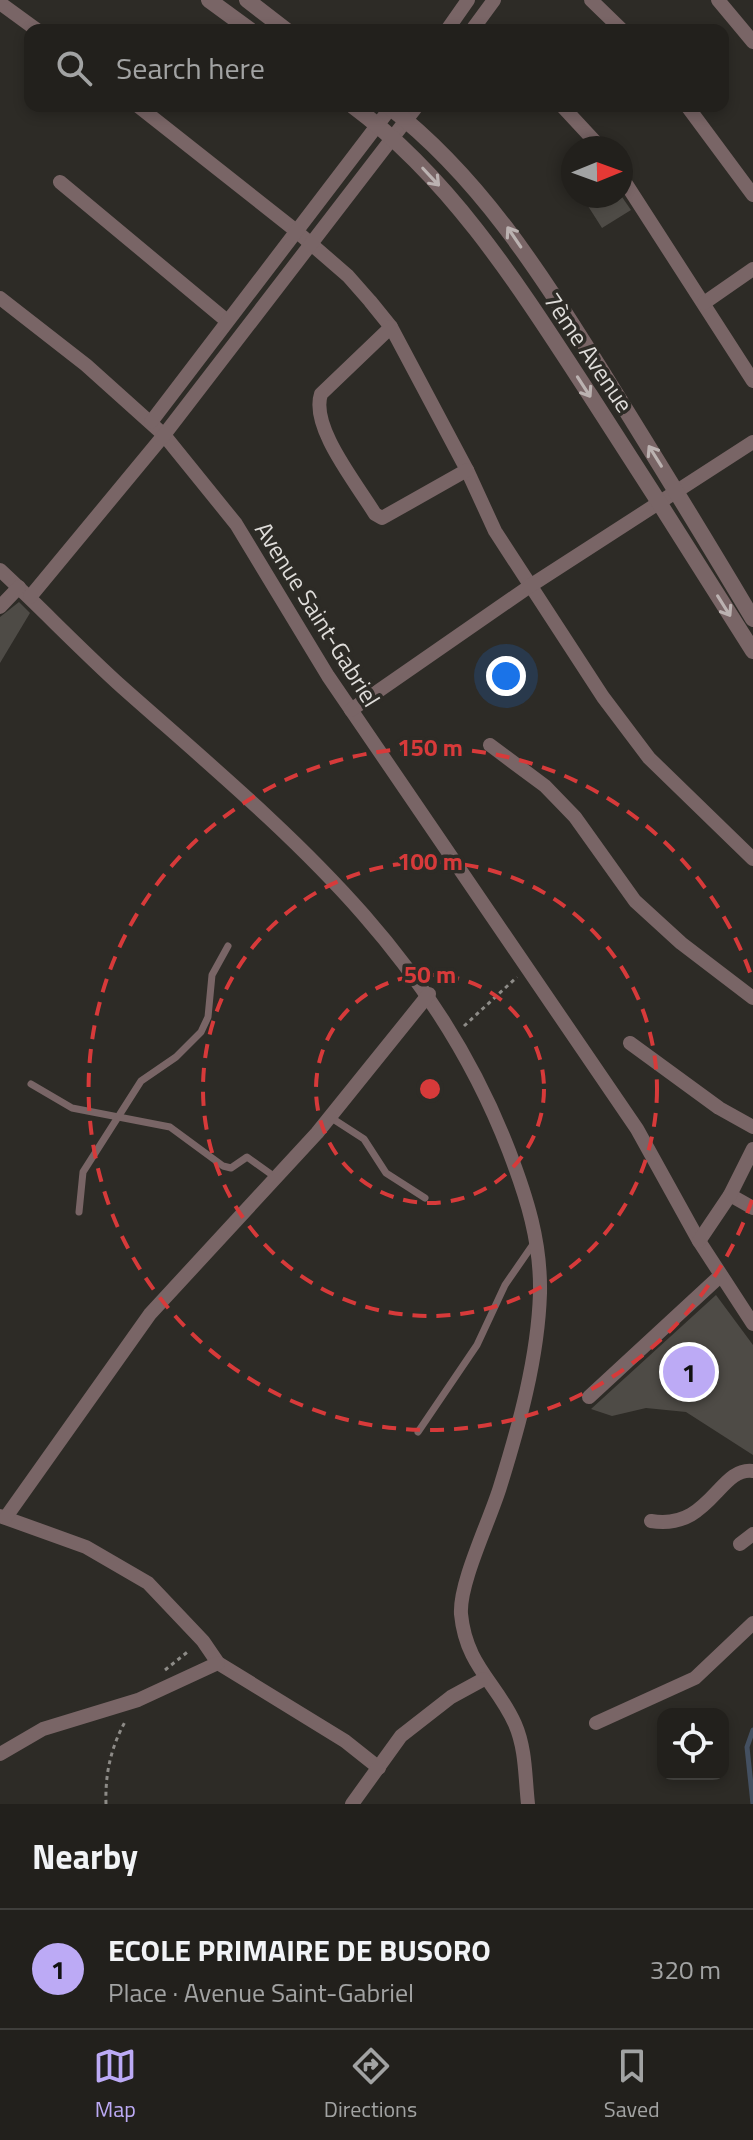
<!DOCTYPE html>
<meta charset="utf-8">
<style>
body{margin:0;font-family:"Titillium Web",sans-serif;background:#2e2d29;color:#f1f3f6}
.controls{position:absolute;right:24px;bottom:24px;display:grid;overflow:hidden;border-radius:16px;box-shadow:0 4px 12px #0003}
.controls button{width:72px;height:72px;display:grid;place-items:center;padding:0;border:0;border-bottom:2px solid #3f3e3b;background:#22201c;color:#f1f3f6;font:40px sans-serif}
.compass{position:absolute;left:561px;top:136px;width:72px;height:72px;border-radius:50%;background:#22201c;box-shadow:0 4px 12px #0003;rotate:89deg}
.you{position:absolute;left:506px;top:676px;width:28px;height:28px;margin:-20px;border:6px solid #fff;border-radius:50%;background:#1a73e8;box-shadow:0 0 0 12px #1a73e833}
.badge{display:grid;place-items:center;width:52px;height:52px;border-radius:50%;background:#bcaaf5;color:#111;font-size:26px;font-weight:700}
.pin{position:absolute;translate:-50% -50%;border:4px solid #fff;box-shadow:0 2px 8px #0006}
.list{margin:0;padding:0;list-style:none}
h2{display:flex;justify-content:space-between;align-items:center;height:104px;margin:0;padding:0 32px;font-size:34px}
h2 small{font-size:26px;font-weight:400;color:#a2a3a3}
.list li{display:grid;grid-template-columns:52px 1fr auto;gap:24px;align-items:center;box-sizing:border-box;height:120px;padding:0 32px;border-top:2px solid #3f3e3b}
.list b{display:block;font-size:30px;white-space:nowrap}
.list p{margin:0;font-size:26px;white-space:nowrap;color:#a2a3a3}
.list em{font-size:26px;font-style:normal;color:#a2a3a3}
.icon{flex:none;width:44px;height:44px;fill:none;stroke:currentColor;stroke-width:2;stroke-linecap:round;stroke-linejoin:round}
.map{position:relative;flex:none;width:753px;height:1804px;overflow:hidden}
.search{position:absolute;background:#22201c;box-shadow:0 4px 12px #0003;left:24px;right:24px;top:24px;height:88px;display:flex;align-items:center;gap:20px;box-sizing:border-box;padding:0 28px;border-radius:16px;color:#a2a3a3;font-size:30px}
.sheet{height:224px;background:#22201c}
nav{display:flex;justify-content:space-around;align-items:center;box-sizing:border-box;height:112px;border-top:2px solid #3f3e3b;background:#22201c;font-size:22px;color:#a2a3a3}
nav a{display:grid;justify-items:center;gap:4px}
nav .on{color:#bcaaf5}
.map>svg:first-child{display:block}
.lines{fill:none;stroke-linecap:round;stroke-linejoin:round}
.stream{stroke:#445061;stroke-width:5}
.building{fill:#4e4b46}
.path{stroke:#8d8b87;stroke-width:3;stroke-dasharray:4 4;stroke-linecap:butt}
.service{stroke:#796566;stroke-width:7}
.minor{stroke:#796566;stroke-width:14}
.tertiary{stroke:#796566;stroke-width:16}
.oneway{stroke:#bbb2b1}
.ring{fill:none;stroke:#d73a3a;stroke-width:4;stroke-dasharray:14 10}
.labels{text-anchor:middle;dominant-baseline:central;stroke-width:7;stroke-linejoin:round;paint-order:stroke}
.street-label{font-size:24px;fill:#dedcd9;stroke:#2d2b26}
.centre{fill:#d73a3a;stroke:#2d2b26;stroke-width:4}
.ring-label{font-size:24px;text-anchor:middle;font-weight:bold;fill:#d73a3a;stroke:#2d2b26;stroke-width:7;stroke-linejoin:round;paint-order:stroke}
</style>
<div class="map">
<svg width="753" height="1804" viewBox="0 0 753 1804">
<rect width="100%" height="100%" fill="#2d2b26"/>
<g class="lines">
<!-- stream -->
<path class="stream" d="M753,1730L747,1747L753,1804"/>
</g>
<!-- building -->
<g class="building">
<path d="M605,196H612L615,202L622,197L631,210L602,228L588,206Z"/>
<path d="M19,602L30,613L0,663V617Z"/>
<path d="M716,1295L753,1345V1455L686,1412L646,1408L612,1416L591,1409Z"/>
</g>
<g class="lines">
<!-- path -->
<g class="path">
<path d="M464,1026L517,977"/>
<path d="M165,1670L190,1650"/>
<path d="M106,1804C105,1773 111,1747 126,1720"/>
</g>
<!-- service -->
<g class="service">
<path d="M31,1084L72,1108L170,1127L223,1166L231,1168L247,1157L275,1177"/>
<path d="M330,1117L364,1139L386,1173L425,1198"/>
<path d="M79,1212L83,1172L141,1081L176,1057L201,1032L208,1017L212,975L228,946"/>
<path d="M418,1432L477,1345L505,1285L534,1243"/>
</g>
<!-- minor -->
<g class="minor">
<path d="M591,0L622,30"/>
<path d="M718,0L753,42"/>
<path d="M0,3L37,30"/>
<path d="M447,30L468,0"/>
<path d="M472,30L494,0"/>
<path d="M138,106L295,230L348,276L370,301L391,327L467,470L495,531L603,697L649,758L753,859"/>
<path d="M562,106L601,148"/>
<path d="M687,106L753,195"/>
<path d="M621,176L753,381"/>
<path d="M60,182L227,321"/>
<path d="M0,298L86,365L164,435L236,524L328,676L637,1129L699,1241L753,1324"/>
<path d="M704,303L753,269"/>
<path d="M391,327L321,394C310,427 357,484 375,514L382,518L467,470"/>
<path d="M151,422L392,106"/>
<path d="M0,570C41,608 80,649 122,687C281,828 430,945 509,1151C527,1198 541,1242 540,1293C538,1358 519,1426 500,1487C490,1520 459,1583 461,1614C466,1666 497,1683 515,1724C526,1749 525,1778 528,1804"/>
<path d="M30,597L164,435L417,106"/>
<path d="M0,607L19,587"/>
<path d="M351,710L530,586L753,442"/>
<path d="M490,745L545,786L575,817L635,901L681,943L753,998"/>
<path d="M630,1043L719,1108L753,1127"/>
<path d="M730,1195L753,1208"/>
<path d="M699,1241L730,1195L753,1149"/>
<path d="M589,1397L720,1276"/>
<path d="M0,1516L86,1547L148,1583L203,1641L218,1663L345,1741L379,1768"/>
<path d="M6,1517L150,1314L317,1133L429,994"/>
<path d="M651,1521C710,1531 719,1466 753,1471"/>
<path d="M740,1544L753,1534"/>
<path d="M596,1723L695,1678L753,1623"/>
<path d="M0,1754L43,1729L138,1700L218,1663"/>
<path d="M352,1804L401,1736L451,1697L484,1679"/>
</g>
<!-- tertiary -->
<g class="tertiary">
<path d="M209,0L250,30"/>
<path d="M247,0L286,30"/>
<path d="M353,106C454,181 522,291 590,395C645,480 699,565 753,651"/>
<path d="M388,106C480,177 540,273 601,370C652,452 703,535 753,619"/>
</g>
</g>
<!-- one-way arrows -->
<defs><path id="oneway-shaft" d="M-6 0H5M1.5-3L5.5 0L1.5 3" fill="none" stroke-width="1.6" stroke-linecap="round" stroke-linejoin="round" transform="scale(2)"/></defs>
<g class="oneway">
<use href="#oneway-shaft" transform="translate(431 177) rotate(47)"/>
<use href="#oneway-shaft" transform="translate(514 237) rotate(-124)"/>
<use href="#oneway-shaft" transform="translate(584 387) rotate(57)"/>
<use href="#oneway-shaft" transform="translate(655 456) rotate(-122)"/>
<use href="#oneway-shaft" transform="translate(724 606) rotate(58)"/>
</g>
<!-- distance rings -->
<g class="ring">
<circle cx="430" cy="1089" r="114"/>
<circle cx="430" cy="1089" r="227"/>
<path d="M752 1200A341 341 0 1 1 752 978"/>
</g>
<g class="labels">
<!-- street labels -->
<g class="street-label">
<text transform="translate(589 352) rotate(56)">7ème Avenue</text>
<text transform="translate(318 614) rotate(58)">Avenue Saint-Gabriel</text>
</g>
</g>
<circle cx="430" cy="1089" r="12" class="centre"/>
<g class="ring-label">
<text x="430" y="756">150 m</text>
<text x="430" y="870">100 m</text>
<text x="430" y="983">50 m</text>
</g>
</svg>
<div class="controls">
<button><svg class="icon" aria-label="locate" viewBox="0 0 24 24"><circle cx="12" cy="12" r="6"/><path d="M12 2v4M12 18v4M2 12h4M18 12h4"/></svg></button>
</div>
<svg class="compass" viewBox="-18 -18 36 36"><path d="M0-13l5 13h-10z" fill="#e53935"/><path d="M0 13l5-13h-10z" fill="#a2a3a3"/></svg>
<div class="you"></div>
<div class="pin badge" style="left:689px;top:1372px">1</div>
<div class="search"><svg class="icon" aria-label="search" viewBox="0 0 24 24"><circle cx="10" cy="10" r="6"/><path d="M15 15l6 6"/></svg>Search here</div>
</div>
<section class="sheet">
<h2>Nearby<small></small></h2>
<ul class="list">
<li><span class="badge">1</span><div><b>ECOLE PRIMAIRE DE BUSORO</b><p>Place · Avenue Saint-Gabriel</p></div><em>320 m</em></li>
</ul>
</section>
<nav>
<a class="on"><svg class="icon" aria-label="map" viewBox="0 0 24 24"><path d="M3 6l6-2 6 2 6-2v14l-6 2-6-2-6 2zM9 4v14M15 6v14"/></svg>Map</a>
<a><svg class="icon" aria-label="directions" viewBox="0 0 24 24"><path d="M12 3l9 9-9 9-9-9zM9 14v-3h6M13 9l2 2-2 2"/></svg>Directions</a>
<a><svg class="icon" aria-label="saved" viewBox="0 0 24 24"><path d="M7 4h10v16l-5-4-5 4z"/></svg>Saved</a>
</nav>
